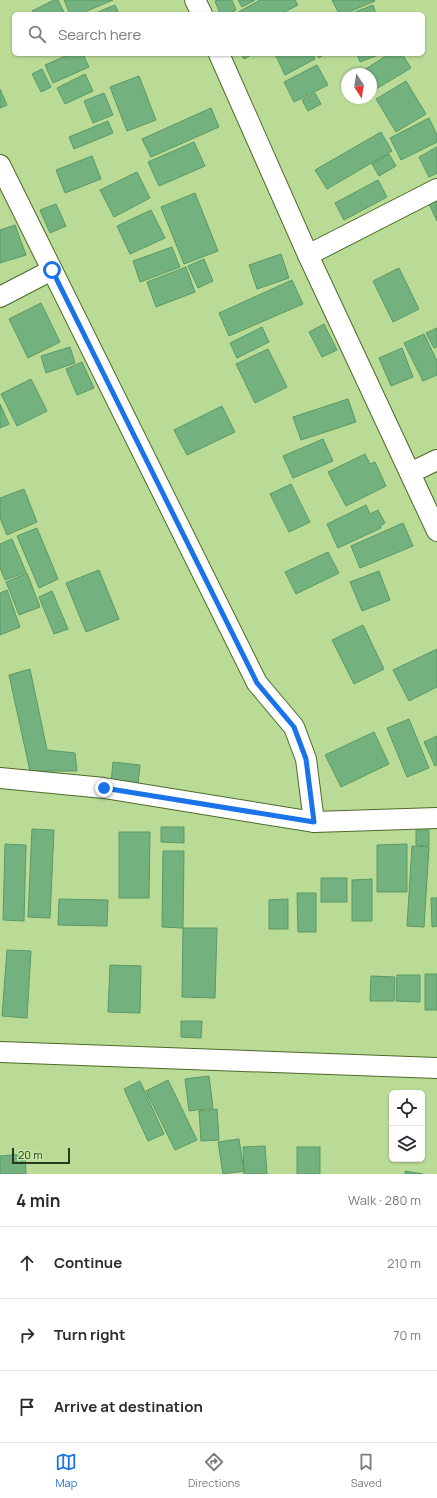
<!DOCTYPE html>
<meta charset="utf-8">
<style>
body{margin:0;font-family:Manrope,sans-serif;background:#f2f2f3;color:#2b2b33}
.controls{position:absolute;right:12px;bottom:12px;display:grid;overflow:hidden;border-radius:6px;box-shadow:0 1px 3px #0004}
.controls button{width:36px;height:36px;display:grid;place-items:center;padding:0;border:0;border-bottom:1px solid #e1e1e2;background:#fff;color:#2b2b33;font:20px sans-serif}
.compass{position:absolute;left:341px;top:68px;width:36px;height:36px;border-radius:50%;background:#fff;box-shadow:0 1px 3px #0004;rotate:168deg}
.scale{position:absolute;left:12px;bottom:10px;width:58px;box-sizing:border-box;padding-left:4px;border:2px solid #2a381c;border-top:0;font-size:11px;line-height:14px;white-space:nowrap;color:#2a381c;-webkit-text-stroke:3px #c6e8a3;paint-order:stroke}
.stop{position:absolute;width:12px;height:12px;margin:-9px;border:3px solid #1a73e8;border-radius:50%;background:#fff}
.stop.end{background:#1a73e8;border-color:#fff;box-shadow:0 1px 4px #0008}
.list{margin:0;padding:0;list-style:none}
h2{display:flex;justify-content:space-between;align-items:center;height:52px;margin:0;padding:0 16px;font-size:17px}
h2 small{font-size:13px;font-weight:400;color:#7c7c81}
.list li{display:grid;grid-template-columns:26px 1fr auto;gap:12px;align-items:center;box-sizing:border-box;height:72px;padding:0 16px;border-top:1px solid #e1e1e2}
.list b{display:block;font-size:15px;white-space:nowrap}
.list em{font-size:13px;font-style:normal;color:#7c7c81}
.icon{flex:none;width:22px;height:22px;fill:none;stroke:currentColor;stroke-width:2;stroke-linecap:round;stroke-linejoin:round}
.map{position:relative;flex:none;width:437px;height:1174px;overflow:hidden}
.search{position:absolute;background:#fff;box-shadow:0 1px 3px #0004;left:12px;right:12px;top:12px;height:44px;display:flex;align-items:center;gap:10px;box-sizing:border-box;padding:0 14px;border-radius:6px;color:#7c7c81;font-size:15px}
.sheet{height:268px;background:#fff}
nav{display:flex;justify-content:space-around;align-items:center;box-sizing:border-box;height:56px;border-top:1px solid #e1e1e2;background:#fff;font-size:11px;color:#7c7c81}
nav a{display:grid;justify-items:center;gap:2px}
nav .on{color:#1a73e8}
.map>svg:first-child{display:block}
.building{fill:#73b27f;stroke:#5a9967}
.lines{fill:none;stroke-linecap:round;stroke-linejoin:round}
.minor-casing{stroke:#4d6a29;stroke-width:22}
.minor{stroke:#fff;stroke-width:20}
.route{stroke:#1a73e8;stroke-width:5}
</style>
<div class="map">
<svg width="437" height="1174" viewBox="0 0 437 1174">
<rect width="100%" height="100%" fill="#b9db96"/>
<!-- building -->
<g class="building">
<path d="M54,0H58L65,14H33L32,11Z"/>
<path d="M64,0H113L80,14H70Z"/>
<path d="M218,0H232L236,10L228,14H220L215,1Z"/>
<path d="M238,0H255L242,7Z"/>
<path d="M260,0H295L298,5L281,14H235Z"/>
<path d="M332,0H374L375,1L344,14H339Z"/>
<path d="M115,5L119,14H93Z"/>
<path d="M373,5L376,14H350Z"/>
<path d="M70,54H83L89,67L53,83L45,65Z"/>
<path d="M241,54H253L244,59Z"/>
<path d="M275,54H313L315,59L285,75Z"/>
<path d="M316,54H325L319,58Z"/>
<path d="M357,54H381L360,62Z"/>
<path d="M389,54H402L411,68L376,89L371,81V74H367L364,70Z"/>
<path d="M317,65L328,85L294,102L284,82Z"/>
<path d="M42,69L51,87L41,92L32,74Z"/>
<path d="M85,74L93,91L65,104L57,88Z"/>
<path d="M139,76L156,120L127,131L110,87Z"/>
<path d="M406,81L426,114L396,132L376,99Z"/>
<path d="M0,89L7,105L0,108Z"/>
<path d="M104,93L113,115L93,123L84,101Z"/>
<path d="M315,93L321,104L308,111L302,100Z"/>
<path d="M211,108L219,127L151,157L142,139Z"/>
<path d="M429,118L437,135V142L401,160L390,138Z"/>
<path d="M108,121L113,133L74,149L69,137Z"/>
<path d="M381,132L392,151L327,189L315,170Z"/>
<path d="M194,142L205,166L159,186L148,162Z"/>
<path d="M437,147V173L429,177L419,157Z"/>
<path d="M389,154L396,166L379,176L372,164Z"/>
<path d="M92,156L101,179L65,193L56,170Z"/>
<path d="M137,172L150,198L114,217L100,190Z"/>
<path d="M378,180L387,197L344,220L335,203Z"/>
<path d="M195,193L218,251L184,264L161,207Z"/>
<path d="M437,201V221L429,204Z"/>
<path d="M56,204L66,226L50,233L40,210Z"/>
<path d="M151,210L165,238L130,254L117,226Z"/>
<path d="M15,225L26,255L0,263V230Z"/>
<path d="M172,247L180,267L140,282L133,261Z"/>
<path d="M281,254L289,278L257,289L249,265Z"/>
<path d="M204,259L213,281L198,288L188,266Z"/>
<path d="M186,267L195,292L156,307L147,282Z"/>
<path d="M399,268L419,309L393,322L373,281Z"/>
<path d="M292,280L303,304L229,336L219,313Z"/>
<path d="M41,303L60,342L28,358L9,319Z"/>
<path d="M324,324L337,350L322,357L309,332Z"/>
<path d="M262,327L269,342L237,358L230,343Z"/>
<path d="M437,328V347L434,348L426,333Z"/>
<path d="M424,334L437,361V375L423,381L404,343Z"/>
<path d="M70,347L75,363L46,373L41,356Z"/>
<path d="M402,348L413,377L391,386L379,358Z"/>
<path d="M268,349L287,387L255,403L236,364Z"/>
<path d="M82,362L94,388L77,395L66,369Z"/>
<path d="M31,379L47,411L17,426L1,394Z"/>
<path d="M348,399L356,422L301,440L293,417Z"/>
<path d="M0,404L9,424L0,428Z"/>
<path d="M222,406L235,432L187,455L174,430Z"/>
<path d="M323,439L333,461L293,478L283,456Z"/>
<path d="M365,454L370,464L375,462L386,486L346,506L328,472Z"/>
<path d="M291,484L310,522L289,532L270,494Z"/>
<path d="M24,489L37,522L7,535L0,518V498Z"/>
<path d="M366,505L370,514L378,510L385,523L380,526L381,528L338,548L327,524Z"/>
<path d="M403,523L413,546L360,568L351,546Z"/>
<path d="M37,528L58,579L39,588L17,536Z"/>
<path d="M12,539L26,572L5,580L0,568V544Z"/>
<path d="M328,552L339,573L296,594L285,572Z"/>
<path d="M99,570L119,619L86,632L66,583Z"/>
<path d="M379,571L390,600L362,611L350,582Z"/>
<path d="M27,573L40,607L19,615L6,582Z"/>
<path d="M7,590L20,627L0,635V593Z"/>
<path d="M52,591L68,629L54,634L39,597Z"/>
<path d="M363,625L384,669L354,684L332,640Z"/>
<path d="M437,649V687L409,701L393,670Z"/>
<path d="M30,669L47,750L75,753L77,771H30L9,675Z"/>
<path d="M409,719L429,768L407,777L387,728Z"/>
<path d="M374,732L389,764L341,787L325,755Z"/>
<path d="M437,736V765L435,766L424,742Z"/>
<path d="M113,762L140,765L138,785L111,783Z"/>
<path d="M161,827H184V843L161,842Z"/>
<path d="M32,829L54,830L50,918L28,917Z"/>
<path d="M416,830H429V846L416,845Z"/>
<path d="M119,832H150L149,898H119Z"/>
<path d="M5,844L26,845L24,921L3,920Z"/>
<path d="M407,844V892H377V845Z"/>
<path d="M412,846L429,847L424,927L407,926Z"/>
<path d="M163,851H184L183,928L162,927Z"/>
<rect x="321" y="878" width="26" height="24"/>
<path d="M372,879V921H352V880Z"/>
<path d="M297,893H316V932H298Z"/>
<path d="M431,898H437V926L432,927Z"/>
<path d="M59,899L108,900L107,926L58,925Z"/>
<path d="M288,899V929H269V900Z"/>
<path d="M183,928H217L215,998L182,997Z"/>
<path d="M7,950L31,951L27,1018L2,1016Z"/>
<path d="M110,965L141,966L140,1013L108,1012Z"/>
<rect x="425" y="974" width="12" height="36"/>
<path d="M397,975H420V1002L396,1001Z"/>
<path d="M371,976L395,977L394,1001H370Z"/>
<path d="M181,1021H202L201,1038L181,1037Z"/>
<path d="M209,1076L213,1108L189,1111L185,1079Z"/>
<path d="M168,1080L197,1140L175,1150L146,1091Z"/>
<path d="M140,1081L164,1134L148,1141L124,1089Z"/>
<path d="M217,1109L219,1140L201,1141L199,1111Z"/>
<path d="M239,1139L244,1171L223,1174L218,1142Z"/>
<path d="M265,1146L267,1174H244L243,1147Z"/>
<rect x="297" y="1147" width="23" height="27"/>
<path d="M25,1154L26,1174H0V1156Z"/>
<path d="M405,1171L423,1174H405Z"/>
</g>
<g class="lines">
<defs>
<g id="minor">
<path d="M195,0L202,14"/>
<path d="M219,54L308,255L437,531"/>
<path d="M0,165L257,683L294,727L306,759L314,822"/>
<path d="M308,255L437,189"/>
<path d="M0,297L52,270"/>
<path d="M410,473L437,460"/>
<path d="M0,778L104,788L314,822L437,818"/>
<path d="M0,1052L437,1068"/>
</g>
</defs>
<!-- minor casing -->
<use href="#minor" class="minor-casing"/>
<!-- minor -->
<use href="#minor" class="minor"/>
</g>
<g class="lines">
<!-- route -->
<path class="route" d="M52,270L257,683L294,727L306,759L314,822L104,788"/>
</g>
</svg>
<div class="controls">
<button><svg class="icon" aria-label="locate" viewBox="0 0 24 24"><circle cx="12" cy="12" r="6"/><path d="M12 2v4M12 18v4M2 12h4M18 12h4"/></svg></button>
<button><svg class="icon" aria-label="layers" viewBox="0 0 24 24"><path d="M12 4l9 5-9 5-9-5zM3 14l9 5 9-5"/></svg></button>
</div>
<svg class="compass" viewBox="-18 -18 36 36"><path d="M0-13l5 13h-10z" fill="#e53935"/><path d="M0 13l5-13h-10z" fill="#7c7c81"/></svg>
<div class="scale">20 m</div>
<div class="stop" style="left:52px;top:270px"></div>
<div class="stop end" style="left:104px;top:788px"></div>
<div class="search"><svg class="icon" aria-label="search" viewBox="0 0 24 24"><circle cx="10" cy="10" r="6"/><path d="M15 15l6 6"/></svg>Search here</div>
</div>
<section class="sheet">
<h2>4 min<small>Walk · 280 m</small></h2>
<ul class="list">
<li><svg class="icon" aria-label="ahead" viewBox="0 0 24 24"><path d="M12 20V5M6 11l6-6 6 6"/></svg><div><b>Continue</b></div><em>210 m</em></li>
<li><svg class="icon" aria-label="right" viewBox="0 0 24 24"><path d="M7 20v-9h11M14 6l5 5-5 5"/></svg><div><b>Turn right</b></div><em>70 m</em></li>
<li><svg class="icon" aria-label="arrive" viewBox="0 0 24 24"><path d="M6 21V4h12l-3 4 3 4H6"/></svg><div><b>Arrive at destination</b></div></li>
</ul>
</section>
<nav>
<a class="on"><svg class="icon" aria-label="map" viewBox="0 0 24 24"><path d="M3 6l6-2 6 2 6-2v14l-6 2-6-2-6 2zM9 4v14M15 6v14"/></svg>Map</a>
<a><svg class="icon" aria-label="directions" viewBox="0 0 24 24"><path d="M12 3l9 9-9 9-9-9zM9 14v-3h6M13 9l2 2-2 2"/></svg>Directions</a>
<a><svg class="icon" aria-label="saved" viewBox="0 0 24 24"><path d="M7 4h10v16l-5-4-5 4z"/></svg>Saved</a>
</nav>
